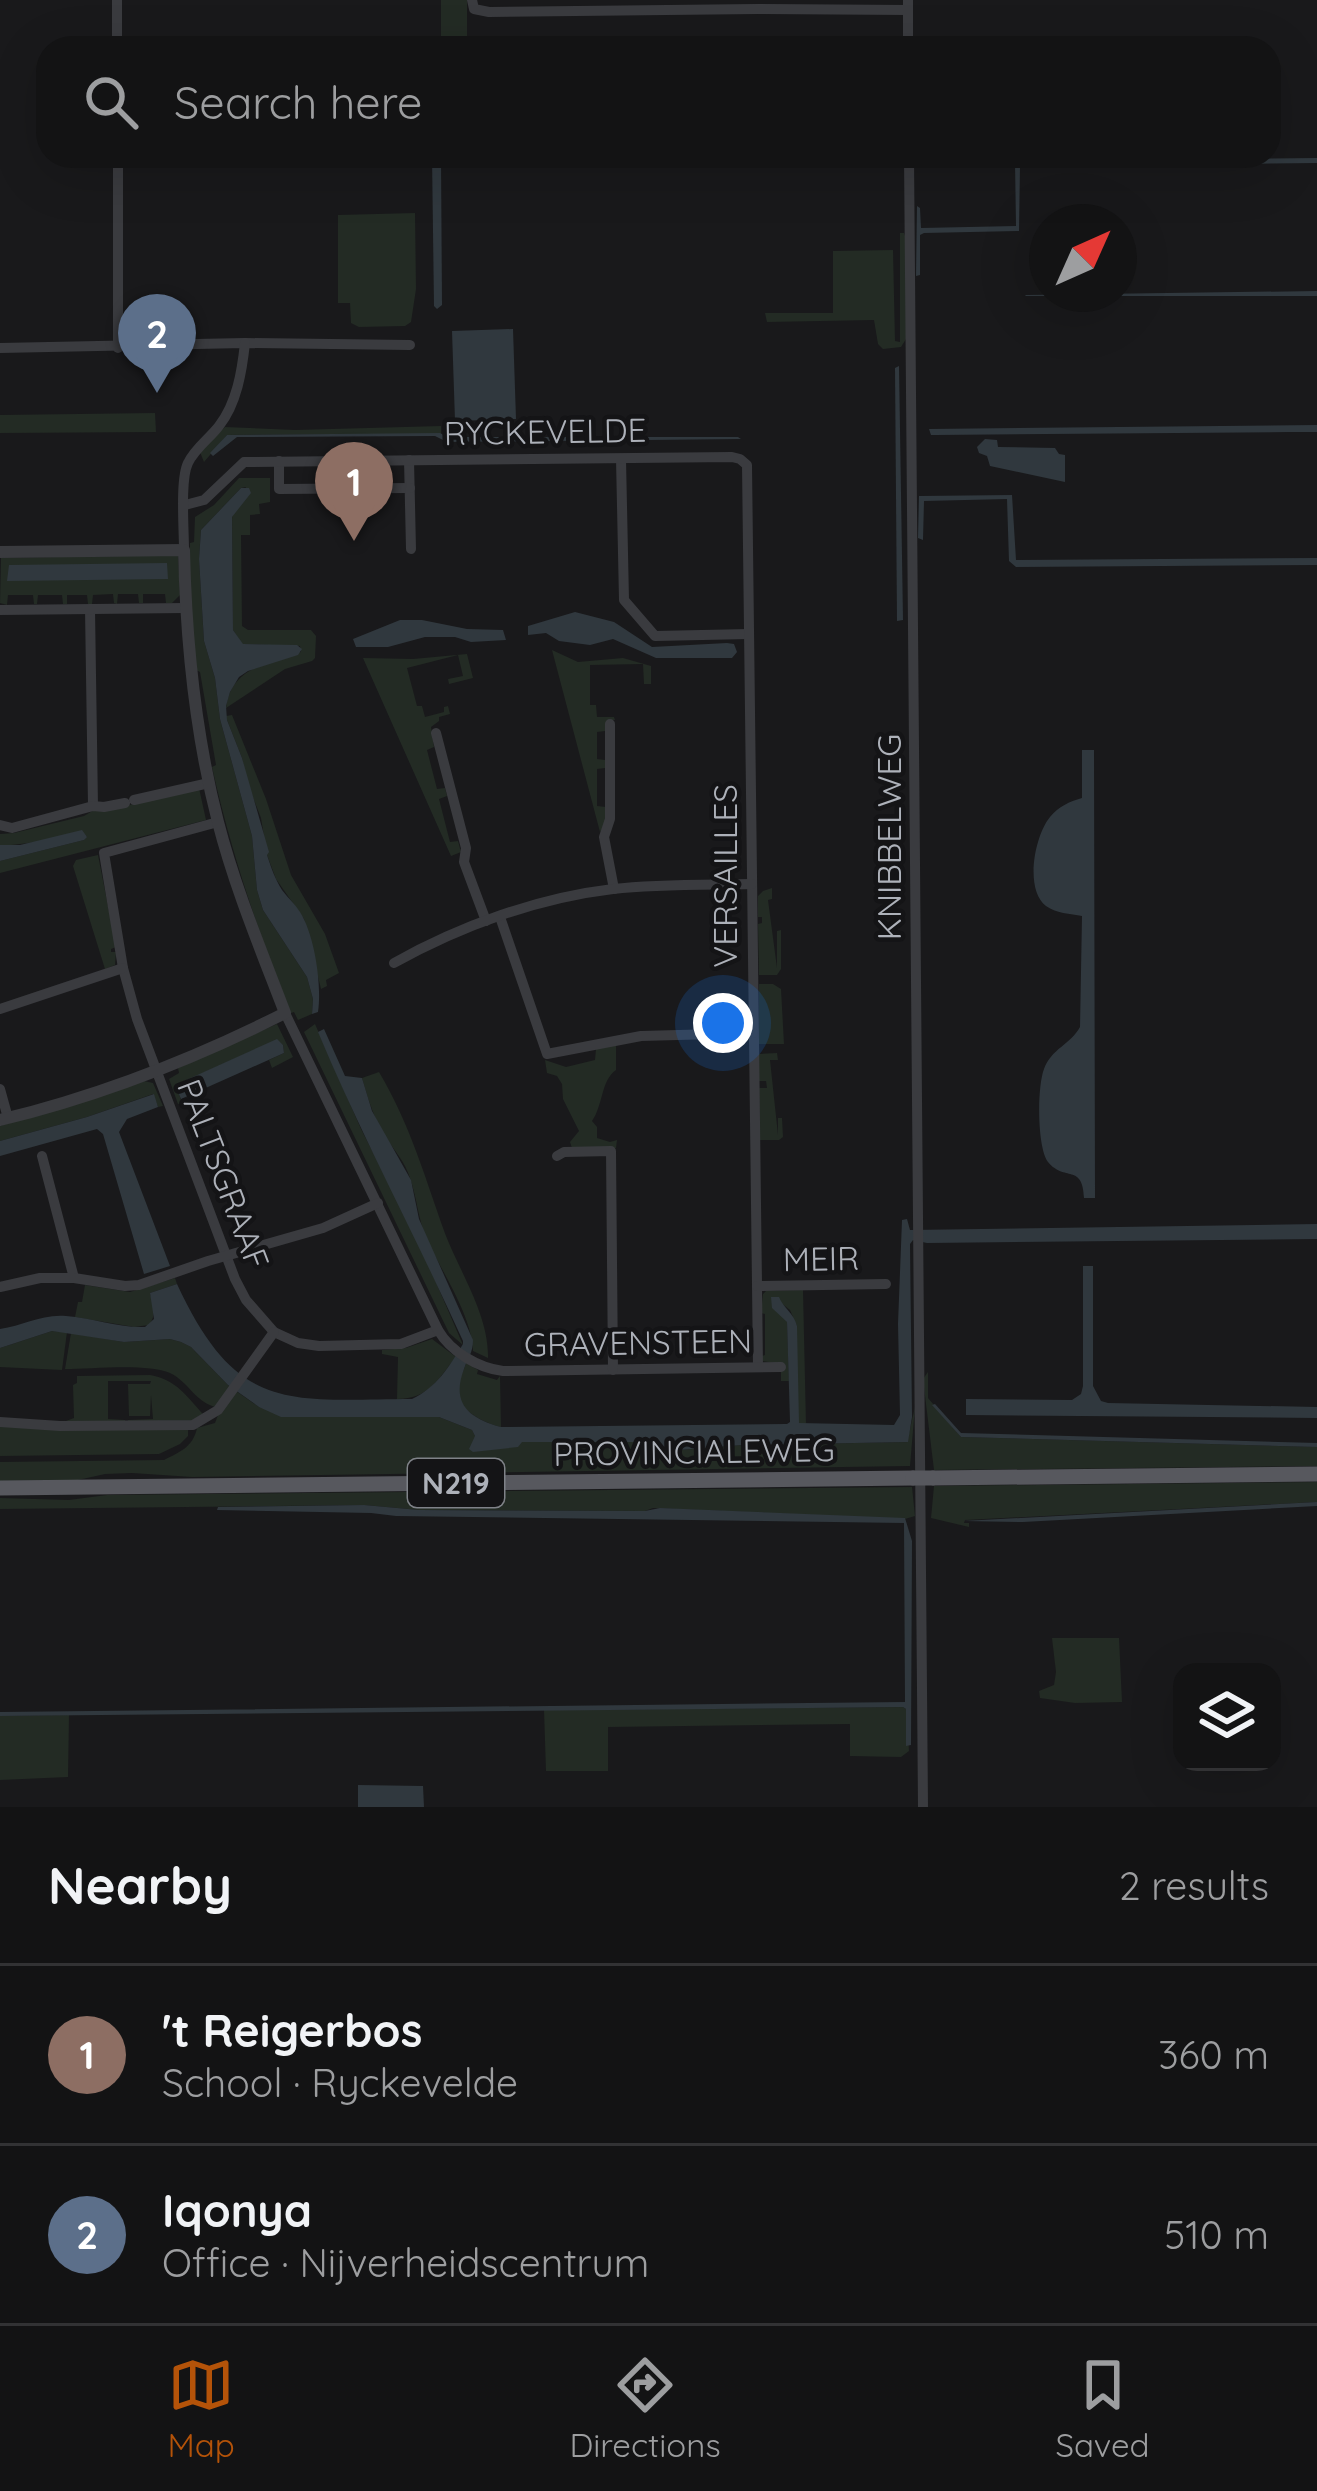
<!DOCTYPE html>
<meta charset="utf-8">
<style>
body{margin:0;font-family:Quicksand,sans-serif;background:#202022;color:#f1f3f6}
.controls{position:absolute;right:36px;bottom:36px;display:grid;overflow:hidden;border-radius:24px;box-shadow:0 12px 48px #0002}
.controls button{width:108px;height:108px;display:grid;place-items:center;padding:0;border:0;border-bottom:3px solid #323234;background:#131314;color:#f1f3f6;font:60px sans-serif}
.compass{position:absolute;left:1029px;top:204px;width:108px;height:108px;border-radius:50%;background:#131314;box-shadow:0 12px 48px #0002;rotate:45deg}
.you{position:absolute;left:723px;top:1023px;width:42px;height:42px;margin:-30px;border:9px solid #fff;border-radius:50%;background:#1a73e8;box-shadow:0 0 0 18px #1a73e833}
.badge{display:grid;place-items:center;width:78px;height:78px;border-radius:50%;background:#b45309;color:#fff;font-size:39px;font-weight:700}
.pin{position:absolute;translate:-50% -99px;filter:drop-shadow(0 3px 6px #0008)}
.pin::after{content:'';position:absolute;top:63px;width:42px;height:36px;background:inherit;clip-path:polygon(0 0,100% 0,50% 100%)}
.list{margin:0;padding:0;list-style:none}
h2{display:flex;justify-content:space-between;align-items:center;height:156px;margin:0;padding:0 48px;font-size:51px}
h2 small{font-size:39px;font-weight:400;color:#9d9ea0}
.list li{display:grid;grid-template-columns:78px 1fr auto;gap:36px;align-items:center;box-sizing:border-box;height:180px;padding:0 48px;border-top:3px solid #323234}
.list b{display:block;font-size:45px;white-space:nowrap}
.list p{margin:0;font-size:39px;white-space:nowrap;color:#9d9ea0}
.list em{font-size:39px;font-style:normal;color:#9d9ea0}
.icon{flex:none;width:66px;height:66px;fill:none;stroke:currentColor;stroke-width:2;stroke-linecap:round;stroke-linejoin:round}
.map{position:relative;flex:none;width:1317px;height:1807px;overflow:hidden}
.search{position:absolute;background:#131314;box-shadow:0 12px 48px #0002;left:36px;right:36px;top:36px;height:132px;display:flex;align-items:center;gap:30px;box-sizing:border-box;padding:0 42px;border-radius:36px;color:#9d9ea0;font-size:45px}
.sheet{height:516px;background:#131314}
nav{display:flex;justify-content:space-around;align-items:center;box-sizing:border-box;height:168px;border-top:3px solid #323234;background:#131314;font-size:33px;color:#9d9ea0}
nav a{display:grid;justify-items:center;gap:6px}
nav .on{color:#b45309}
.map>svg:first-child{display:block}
.green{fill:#232b24}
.water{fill:#30383e}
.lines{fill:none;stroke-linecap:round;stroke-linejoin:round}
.minor{stroke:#3a3b3f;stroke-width:10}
.tertiary{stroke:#3a3b3f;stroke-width:12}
.primary{stroke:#57585e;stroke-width:15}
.primary-bridge{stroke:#57585e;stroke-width:15}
.labels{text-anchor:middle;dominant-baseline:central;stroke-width:9;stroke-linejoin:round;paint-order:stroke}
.shield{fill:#141416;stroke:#7f8288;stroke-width:3}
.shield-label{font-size:30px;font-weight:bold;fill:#adb1b9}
.street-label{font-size:33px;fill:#adb1b9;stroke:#141416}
</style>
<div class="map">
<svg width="1317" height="1807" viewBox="0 0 1317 1807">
<rect width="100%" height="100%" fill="#19191b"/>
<!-- green -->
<g class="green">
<path d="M441,0H467V40L476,41V48H441Z"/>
<path d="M415,213L416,289L411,322L405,326L359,327L351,323L350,303H338V215Z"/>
<path d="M900,233H904L906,239V339L901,347L883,349L878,344L874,320L767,322L765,313H833V251L893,250L895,341L900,342Z"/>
<path d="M155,413L156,432L0,433V415Z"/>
<path d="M441,426V434L227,435L204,462L200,452L225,427L295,430Z"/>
<path d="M239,478H270V502L259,504L260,514L250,515V535H241L242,626L248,630H311L316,636L315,658L312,661L285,669L226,708C231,667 267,664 301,652L300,646L242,644L233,630L232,517L246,487L241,488L201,530L199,559L204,641L215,678L220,719L252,836L257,890L263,910L307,977L313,999L312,1014L298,1020L294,1012L291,1013C258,933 231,852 212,767L216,765L200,672L196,670L190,602V543L194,542L195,517L214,505Z"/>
<path d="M178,555L180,595L172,603H166L165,594H143V603H139L138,594H118L117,604L114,603L113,594L93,595L92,604H88L87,595H67V604H63L62,595H38L37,604H34L33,595H8L7,605L0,603L1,558Z"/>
<path d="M552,650L578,662L623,658L651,666V684H644L643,664L590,665V705H596L597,717H614L615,720H611L605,731L597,732V759L605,760V768L597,769V806L606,807V823L600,832Z"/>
<path d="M467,654L473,678L449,684L448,679L463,676L458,655L407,668L417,706H422L425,717L444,712V707L448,706L450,714L439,717V721L431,727L434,747L427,750L437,789L445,788L447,796L439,799L450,842L458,841L461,852L451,856L363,658L413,659Z"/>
<path d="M232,715L266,799L291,875L325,934L339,973L326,980L327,986L321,989L304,919L276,879L267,855L261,818L247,782L242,758L227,720L226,716Z"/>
<path d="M199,788L206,820L0,873V861L84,840L87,836L3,846L0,845V834L14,833L84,816L94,810L113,809Z"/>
<path d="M98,855L116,947L111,949V952H116L115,965L105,969L73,866L76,860Z"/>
<path d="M772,888V899L768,900L777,968V931L781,930V969L777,975H759L758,924L762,923V917H758V896L763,891Z"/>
<path d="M759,984H773L781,989L784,1044H759Z"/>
<path d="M277,1024L293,1057L272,1068L269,1060L284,1053L283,1045L277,1040L176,1085L182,1103L178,1104L169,1079L179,1073L178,1068Z"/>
<path d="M315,1024L361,1129L419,1243L463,1345L449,1333L304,1032Z"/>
<path d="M613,1045L616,1046V1070C601,1080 603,1106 592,1121L597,1127V1138L610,1142L617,1140L616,1148H572L570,1142L579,1131L563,1099L562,1084L557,1076L547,1073L545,1060L566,1067L595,1060L596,1049Z"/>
<path d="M777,1053L778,1060H770L778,1135V1118H782L783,1137L779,1140H760L759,1088H767L766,1081H759V1054Z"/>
<path d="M379,1072C411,1126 425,1178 446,1236C461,1274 489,1316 488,1358L473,1351C472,1316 442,1272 427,1240C418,1219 417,1198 410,1178C405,1162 395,1151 386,1138C374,1119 368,1099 362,1078Z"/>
<path d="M144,1081L153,1083L163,1106L158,1107L153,1094L87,1117L0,1141V1126Z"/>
<path d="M175,1278L177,1284L150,1293C153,1305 157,1315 149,1325L134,1327L75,1317L78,1302H82L85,1285L130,1292Z"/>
<path d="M803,1290L806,1425L799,1423L797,1418V1326L790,1310L781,1303L787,1322L789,1381H781V1364L762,1361V1356L765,1355V1314L761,1313L763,1294L766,1291Z"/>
<path d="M52,1331L67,1332L62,1370L0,1367V1348Z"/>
<path d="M71,1333L124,1342L170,1339L181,1342L191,1347L230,1387L215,1407C193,1400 189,1382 170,1373C148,1363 91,1369 65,1369Z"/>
<path d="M432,1339L456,1357C438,1379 429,1399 397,1399L398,1357L382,1354V1350L406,1348Z"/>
<path d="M466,1363L478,1370L477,1374L497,1380L500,1376L501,1427C485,1423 458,1411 457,1391C457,1382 464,1371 466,1363Z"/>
<path d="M928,1372V1398L961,1437L1317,1447V1466L934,1470L923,1379Z"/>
<path d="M150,1375C176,1379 187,1397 204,1415L193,1422L128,1423V1420L153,1419L151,1395L150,1416H129L128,1384H150L151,1381H108V1419L125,1420V1423L66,1421L74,1418L73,1385L77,1383V1376Z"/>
<path d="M236,1391L259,1407L439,1417L472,1430L475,1436L521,1442H638L654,1452L742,1445L907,1442L915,1407L910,1466L192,1477L132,1473L105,1474L78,1480L0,1481V1462L164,1460C180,1452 193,1447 197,1428L215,1423L218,1415Z"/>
<path d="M0,1426L188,1428V1436L180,1444L159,1454L0,1456Z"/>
<path d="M1317,1482V1502L965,1520L964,1523H969V1527L931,1518L934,1486Z"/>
<path d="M912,1487L915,1516L905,1519L653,1508L645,1511L419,1510L364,1505L0,1509V1498L69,1500L107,1495Z"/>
<path d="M1052,1638H1119L1122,1702L1075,1703L1040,1698L1039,1691L1054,1685L1056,1672Z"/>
<path d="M903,1707L906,1709L909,1751L901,1757L850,1756V1724L608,1727V1771H546L544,1710Z"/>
<path d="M69,1715L68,1777L0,1780V1716Z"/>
</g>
<!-- water -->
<g class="water">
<path d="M432,156H441L442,305L437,309L434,306Z"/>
<path d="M1317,158V163L1079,166L1077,163L1089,160Z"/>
<path d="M1069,159L1072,161L1070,164L1020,166L1019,231L924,233L920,235V275L916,276L917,206L920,208L921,228L1016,226L1015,163L929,162Z"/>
<path d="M1317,291V296H1025L1026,295Z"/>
<path d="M513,329L516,419L455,421L452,331Z"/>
<path d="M899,366L903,620L897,621L895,368Z"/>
<path d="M1317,425V432H1289L935,435H931L929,429Z"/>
<path d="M440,433L447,437H738L741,439L447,442L435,436L237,437L213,456L210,453L227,435Z"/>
<path d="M985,439L997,440L998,447L1055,448L1059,454L1065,455V482L990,466L987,456L979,453L977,447Z"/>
<path d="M241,488H249L251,493L232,517L233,630L243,644L297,645L302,649L298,655L248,671L239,677L230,692L226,706L227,720L242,758L269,852L267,855C271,867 275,879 282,890C288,898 295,904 300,912C315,936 322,986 318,1012L312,1014L313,999L307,977L263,910L257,890L252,836L220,719L215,678L204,641L199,559L201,530Z"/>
<path d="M1012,495L1016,560L1317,558V565L1016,567L1009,561L1007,499L924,501L923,540L918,538L919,496Z"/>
<path d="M167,563L168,579L7,581L9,565Z"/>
<path d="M575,612L614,622L652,647L727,643L734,644L737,652L732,658H656L613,639L590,645L559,641L546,633L528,635V626Z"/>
<path d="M400,620H422L467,629L503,630L506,640L471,642L455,637H425L388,647H356L353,639Z"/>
<path d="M1082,750H1094L1095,1198H1084C1083,1163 1064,1182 1048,1162C1037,1147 1037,1087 1044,1069C1051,1049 1071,1044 1080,1027L1082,916C1071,914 1055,913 1046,906C1024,889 1035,835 1050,817C1059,806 1069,802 1082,798Z"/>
<path d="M82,830L87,837L84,840L0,861V845H20Z"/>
<path d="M324,1029L345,1076L362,1078L372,1111L411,1180L419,1219L473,1340C473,1353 468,1357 464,1369C451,1403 468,1418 501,1427L787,1424L790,1422L787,1322L772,1308L771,1297H779C783,1308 794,1313 797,1326L799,1423L894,1425L900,1415L898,1324L902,1220L907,1219L910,1230L1317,1224V1239L927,1243L913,1240L910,1244L912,1417L908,1442L742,1445L654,1452L637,1442H522L518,1447L473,1452L469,1449L475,1436L472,1430L439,1417H281L259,1407L228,1385L191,1347L181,1342L170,1339L124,1342L52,1331L0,1348V1329C23,1326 41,1314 66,1316C93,1318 118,1328 145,1327L154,1319L150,1293L177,1284C237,1413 286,1400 412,1399C437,1387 449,1367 463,1344V1341C416,1237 362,1137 318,1032Z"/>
<path d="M277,1039L283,1045L284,1053L181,1099L175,1085Z"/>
<path d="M154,1094L158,1107L127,1119L119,1132L170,1266L144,1274L103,1134L97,1129L0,1156V1141L87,1117Z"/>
<path d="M1083,1266H1093V1386L1101,1401L1108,1403L1317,1407V1418L966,1415V1399L1072,1400L1081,1394L1083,1386Z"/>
<path d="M935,1404L961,1433L1317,1443V1447L961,1437L932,1405Z"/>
<path d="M1317,1502V1506L1023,1522L963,1521Z"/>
<path d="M364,1505L419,1510L645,1511L660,1508L905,1518L912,1541L911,1745L906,1746V1709L903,1707L0,1716V1712L905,1702L904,1523L396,1516L371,1513L217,1510L218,1507Z"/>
<path d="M358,1785L423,1786L424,1807H358Z"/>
</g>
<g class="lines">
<!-- minor -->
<g class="minor">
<path d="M117,0V48"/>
<path d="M472,0L474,9L489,12L758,9L908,10"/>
<path d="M908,48V0"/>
<path d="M118,156V348"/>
<path d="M909,156L923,1807"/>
<path d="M0,348L245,343L410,345"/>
<path d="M621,459L624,600L655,636L749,634"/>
<path d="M409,460L411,549"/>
<path d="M279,461V489L410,488"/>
<path d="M185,505L204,500L244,462L732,457L740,459L747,465L758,1367"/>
<path d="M184,550C184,529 180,479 188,463C195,448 210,438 219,426C237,403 242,371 245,343"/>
<path d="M90,609L93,806"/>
<path d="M0,610L185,608"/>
<path d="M610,724V819L604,837L614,889"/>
<path d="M436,733L466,848L464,862L486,921"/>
<path d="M134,800L209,783"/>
<path d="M218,822L104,853L123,968L137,1019L235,1279L246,1300L274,1332L298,1343L319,1346L401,1344L438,1330"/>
<path d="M0,825L12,828L93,806L104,807L125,803"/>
<path d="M500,917L547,1054L641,1036L753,1033"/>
<path d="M394,963C460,926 537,898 613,889C659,884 705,885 752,884"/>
<path d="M0,1009L123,968"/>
<path d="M285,1013L438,1330C451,1352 478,1368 503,1371L781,1367"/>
<path d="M0,1089L8,1118"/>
<path d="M42,1156L74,1278"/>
<path d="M557,1156L564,1152L611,1151L613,1370"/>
<path d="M757,1286L886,1284"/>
<path d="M0,1287L40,1278H74L125,1286L139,1285L208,1261L323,1228L378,1203"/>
<path d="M0,1422L60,1426L193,1425L218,1410L274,1332"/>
</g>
<!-- tertiary -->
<path class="tertiary" d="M0,552L184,550C186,641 195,733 218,822C235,888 261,950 285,1013C194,1059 99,1096 0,1120"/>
<!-- primary -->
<g class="primary">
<path d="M933,1478L1317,1474"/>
<path d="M0,1488L913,1478"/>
</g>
<!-- primary-bridge -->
<path class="primary-bridge" d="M913,1478H933"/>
</g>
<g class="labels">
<!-- shield labels -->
<rect class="shield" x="408" y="1459" width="96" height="48" rx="9"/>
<g class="shield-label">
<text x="456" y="1483">N219</text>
</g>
<!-- street labels -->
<g class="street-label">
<text transform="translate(545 431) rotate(-1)">RYCKEVELDE</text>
<text transform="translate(888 837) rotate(-90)">KNIBBELWEG</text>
<text transform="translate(724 876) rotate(-90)">VERSAILLES</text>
<text transform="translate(224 1174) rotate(69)">PALTSGRAAF</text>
<text transform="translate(821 1258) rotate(-1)">MEIR</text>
<text transform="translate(638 1342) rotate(-1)">GRAVENSTEEN</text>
<text transform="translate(694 1451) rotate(-1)">PROVINCIALEWEG</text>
</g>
</g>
</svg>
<div class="controls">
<button><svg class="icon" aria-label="layers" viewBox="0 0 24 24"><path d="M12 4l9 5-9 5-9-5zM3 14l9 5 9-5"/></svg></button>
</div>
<svg class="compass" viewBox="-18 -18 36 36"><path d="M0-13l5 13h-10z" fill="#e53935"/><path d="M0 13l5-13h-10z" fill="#9d9ea0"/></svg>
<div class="you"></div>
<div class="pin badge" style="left:354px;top:541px;background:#8d6e63">1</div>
<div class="pin badge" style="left:157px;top:393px;background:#5c6f8a">2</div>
<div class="search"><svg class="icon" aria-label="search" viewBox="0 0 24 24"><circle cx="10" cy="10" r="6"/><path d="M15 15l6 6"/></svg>Search here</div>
</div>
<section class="sheet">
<h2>Nearby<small>2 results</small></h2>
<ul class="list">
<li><span class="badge" style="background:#8d6e63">1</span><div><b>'t Reigerbos</b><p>School · Ryckevelde</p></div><em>360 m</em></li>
<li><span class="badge" style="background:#5c6f8a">2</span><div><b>Iqonya</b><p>Office · Nijverheidscentrum</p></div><em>510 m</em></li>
</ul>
</section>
<nav>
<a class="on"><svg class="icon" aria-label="map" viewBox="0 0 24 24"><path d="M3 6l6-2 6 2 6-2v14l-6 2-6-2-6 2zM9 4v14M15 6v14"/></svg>Map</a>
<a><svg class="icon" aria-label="directions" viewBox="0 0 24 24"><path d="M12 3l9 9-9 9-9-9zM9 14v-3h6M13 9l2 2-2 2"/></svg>Directions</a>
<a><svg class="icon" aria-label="saved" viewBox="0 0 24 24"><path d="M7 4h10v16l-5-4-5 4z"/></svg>Saved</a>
</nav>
